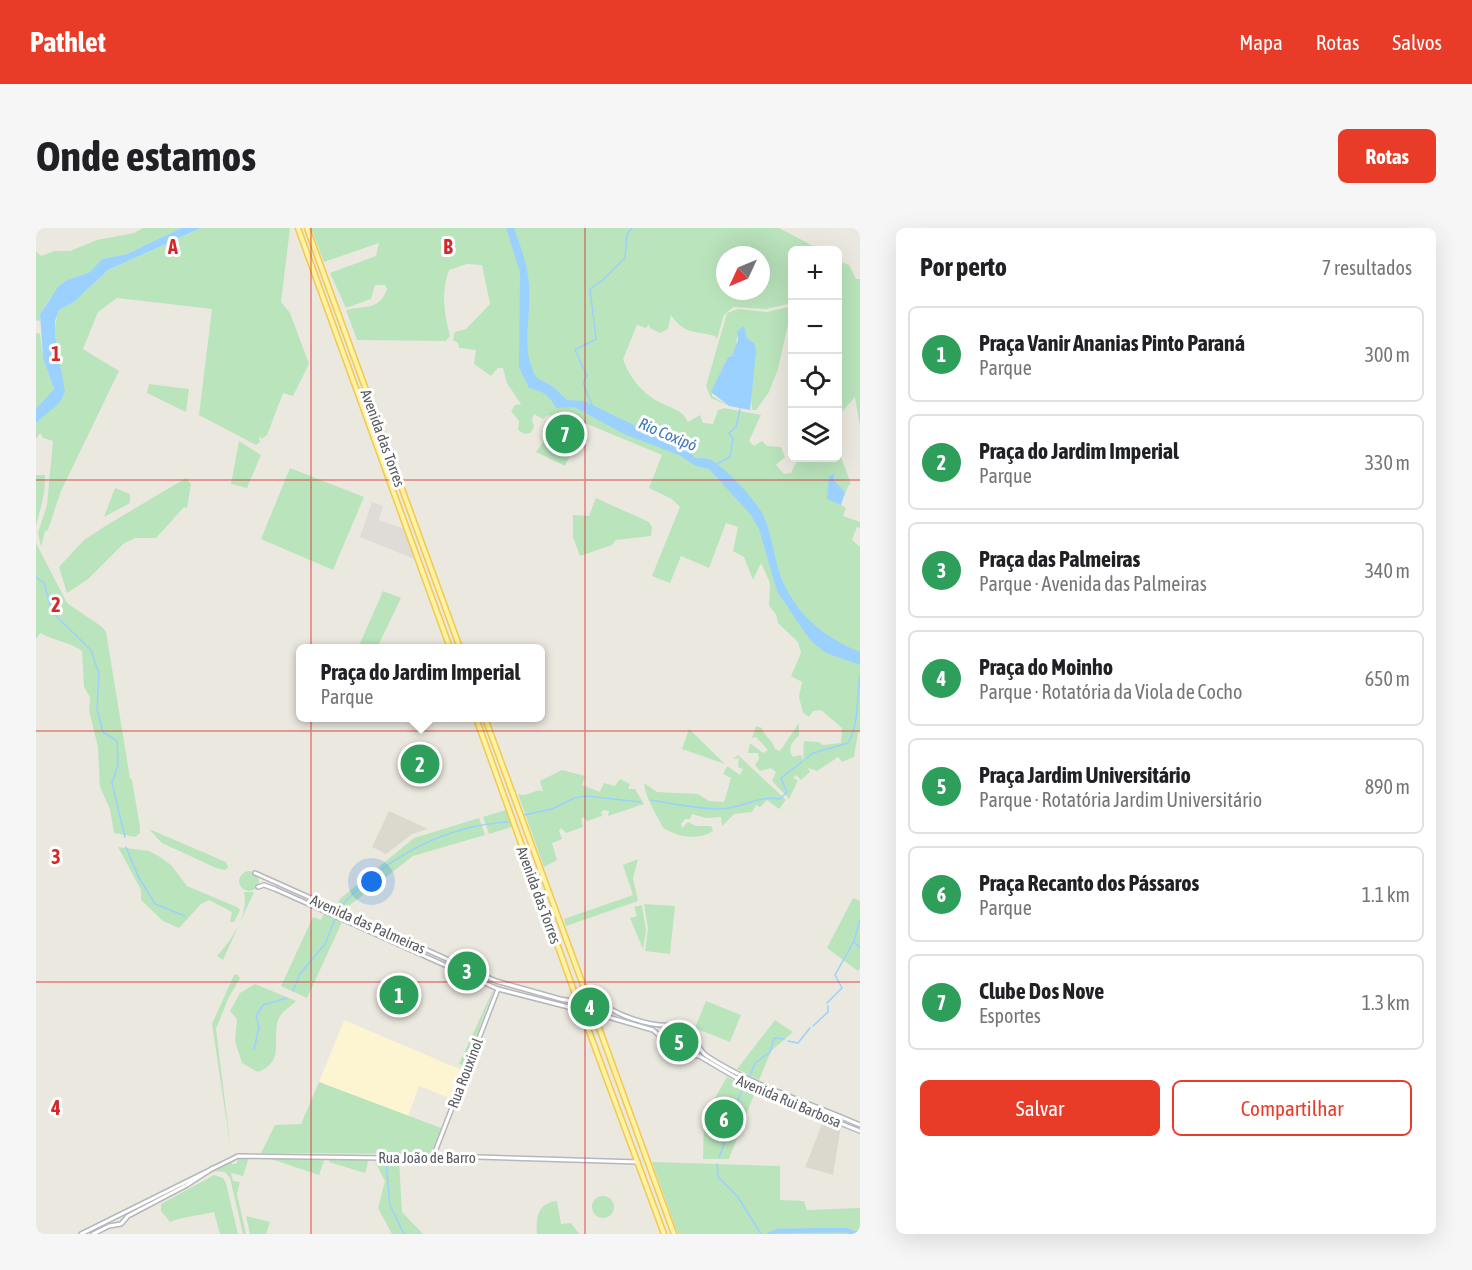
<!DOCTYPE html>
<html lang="pt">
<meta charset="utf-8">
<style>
body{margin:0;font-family:"Asap Condensed",sans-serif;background:#f6f6f6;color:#202124}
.controls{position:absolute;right:18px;top:18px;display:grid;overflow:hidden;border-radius:9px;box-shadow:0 6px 24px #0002}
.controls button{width:54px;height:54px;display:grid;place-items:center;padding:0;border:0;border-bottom:2px solid #e0e0e0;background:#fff;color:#202124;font:30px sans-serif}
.compass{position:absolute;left:680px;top:18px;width:54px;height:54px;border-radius:50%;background:#fff;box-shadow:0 6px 24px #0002;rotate:226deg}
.you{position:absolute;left:336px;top:654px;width:21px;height:21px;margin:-15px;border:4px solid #fff;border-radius:50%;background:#1a73e8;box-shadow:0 0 0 9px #1a73e833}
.badge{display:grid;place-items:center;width:39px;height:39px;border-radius:50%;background:#e83c28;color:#fff;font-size:20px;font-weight:700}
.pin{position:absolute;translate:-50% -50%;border:3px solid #fff;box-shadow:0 2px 6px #0006}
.popup{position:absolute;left:260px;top:416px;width:249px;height:78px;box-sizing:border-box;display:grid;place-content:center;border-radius:9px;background:#fff;filter:drop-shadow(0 2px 4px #0005);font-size:20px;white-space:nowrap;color:#757577}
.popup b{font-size:22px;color:#202124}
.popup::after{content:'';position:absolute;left:50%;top:100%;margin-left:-12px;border:12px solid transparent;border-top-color:#fff}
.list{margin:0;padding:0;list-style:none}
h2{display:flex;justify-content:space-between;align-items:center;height:78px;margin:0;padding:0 24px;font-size:26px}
h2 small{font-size:20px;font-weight:400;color:#757577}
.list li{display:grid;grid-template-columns:39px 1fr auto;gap:18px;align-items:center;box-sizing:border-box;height:96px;margin:0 12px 12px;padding:0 12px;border:2px solid #e0e0e0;border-radius:9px}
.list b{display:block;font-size:22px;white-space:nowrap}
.list p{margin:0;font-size:20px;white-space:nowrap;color:#757577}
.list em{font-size:20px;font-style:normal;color:#757577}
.actions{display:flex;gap:12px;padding:18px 24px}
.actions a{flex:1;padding:14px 0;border:2px solid #e83c28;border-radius:9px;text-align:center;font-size:21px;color:#e83c28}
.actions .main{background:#e83c28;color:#fff}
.icon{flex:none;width:33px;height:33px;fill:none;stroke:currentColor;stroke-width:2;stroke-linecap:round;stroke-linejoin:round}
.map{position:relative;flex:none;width:824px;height:1006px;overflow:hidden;border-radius:9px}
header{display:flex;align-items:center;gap:36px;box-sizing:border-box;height:84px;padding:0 30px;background:#e83c28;color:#fff}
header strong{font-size:28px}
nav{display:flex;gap:33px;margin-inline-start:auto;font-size:21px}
.intro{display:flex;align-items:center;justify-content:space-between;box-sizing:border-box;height:144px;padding:0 36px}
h1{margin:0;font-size:42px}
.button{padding:15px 27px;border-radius:9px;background:#e83c28;color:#fff;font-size:21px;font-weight:700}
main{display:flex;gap:36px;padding:0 36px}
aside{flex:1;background:#fff;border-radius:9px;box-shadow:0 6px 24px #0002}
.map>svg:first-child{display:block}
.commercial{fill:#fdf4d2}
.industrial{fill:#dfdcd7}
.education{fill:#dbd8cd}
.green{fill:#bae4bc;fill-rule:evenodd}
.water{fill:#9bd1ff}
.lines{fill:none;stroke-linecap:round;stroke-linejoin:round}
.stream{stroke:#9bd1ff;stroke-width:1.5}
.river{stroke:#9bd1ff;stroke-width:4.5}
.tertiary-casing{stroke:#b5b7bc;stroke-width:6}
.secondary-casing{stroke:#b5b8be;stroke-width:6}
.primary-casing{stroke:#f1c853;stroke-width:7}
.tertiary{stroke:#fff;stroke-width:3}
.secondary{stroke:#fff;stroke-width:3}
.primary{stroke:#fff2a0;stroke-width:4}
.grid{fill:none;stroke:#d62828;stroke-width:1.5;stroke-opacity:0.55}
.labels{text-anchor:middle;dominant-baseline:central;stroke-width:6;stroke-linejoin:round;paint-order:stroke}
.street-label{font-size:15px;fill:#585b60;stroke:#fff}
.water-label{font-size:16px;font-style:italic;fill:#3d76b8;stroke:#fff}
.grid-label{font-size:20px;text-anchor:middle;font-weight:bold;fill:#d62828;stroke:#fff;stroke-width:6;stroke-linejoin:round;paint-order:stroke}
</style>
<header>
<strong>Pathlet</strong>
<nav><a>Mapa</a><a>Rotas</a><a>Salvos</a></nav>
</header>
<div class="intro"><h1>Onde estamos</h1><a class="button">Rotas</a></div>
<main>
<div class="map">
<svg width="824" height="1006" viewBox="0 0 824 1006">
<rect width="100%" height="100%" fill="#ebe9df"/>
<!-- commercial -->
<path class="commercial" d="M308,792L428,843L416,871L383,858L372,889L283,854Z"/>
<!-- industrial -->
<path class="industrial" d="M336,274L347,278L343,292L369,301L378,331L324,309Z"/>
<!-- education -->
<g class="education">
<path d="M353,583L392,601L376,606L350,626L336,619Z"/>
<path d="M788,891L805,898L797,947L769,939Z"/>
</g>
<!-- green -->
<g class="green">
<path d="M107,0H145L91,26L66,31L54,44L31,52L12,73L4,86V93L0,92V23L5,28L18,23H34L61,12L98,5Z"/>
<path d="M165,0H254L245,74L254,85L273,136L257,168L247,165L231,207L226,211L223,208L224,214L220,217L163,187L176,81L81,70L62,84L47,121L83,143L25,263L12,302L9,303L5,319L2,305L11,277L17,213L7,210L4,205L0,211V195C47,159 7,125 23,82L38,74L72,42Z"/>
<path d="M275,0H743L781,20L780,22H756V75L730,81L697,79L688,87L681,111L679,108C659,102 650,108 635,87L632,101L624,105L614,100L613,96L610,100L601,97L587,131C593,149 606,165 623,174C634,180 646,181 652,194L664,187L667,195L677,196L682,182L688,180L725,187L713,213L718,218L726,213L731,218L745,219L749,229L740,237L748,246L755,245L762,230H802V227L805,229L815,256L812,258L807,272L809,264L798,252L799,247H796L805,277L810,280L807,288L824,294V300L821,299L816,312L824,319V503L822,504L818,529L806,534L802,529L781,543L772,540L774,544L765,552L760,547L757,550L762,552L753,571L736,553L740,544L735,540L724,543L719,537L723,531L722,525H712L714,515L727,525L732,522L720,509L716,510L720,498L726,500C728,509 737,512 739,521L744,523L763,495V508C756,513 751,521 757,529L765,527L767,532L768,513L783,514L787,517L805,515L806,500L785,482L777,483L773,489L767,485L763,469L766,454L755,448L765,425L762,414L742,395L740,386L733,378L734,355L725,335L717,352L708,329L697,323L702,299L690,295L673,340L645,328L634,355L616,348L644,279L636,271L613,260L626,227L549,195L529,238L500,224L524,192L522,188L512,187L507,191L498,186L496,191L498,199L494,205L489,206L482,202L483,193L475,183L479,177L485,176L471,155L467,140H462L455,148L438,136L440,122L423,120L422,115L417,112L419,104L430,101L454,76L446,37L431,36L413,42C405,64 408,85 414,108L410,113L321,112L310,82C330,77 343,83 351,61L349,57H339L335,71L310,80L294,45L340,28L343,15L288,34ZM689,27H725V63H689Z"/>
<path d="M802,33L813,37L820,51H824V199L819,169L802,188Z"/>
<path d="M756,78L742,141L733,164L720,182H714L716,181L709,104L701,108L700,120L696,128L692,129L677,161L676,168L693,178L675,170L670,158L691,85L702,81L731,84Z"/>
<path d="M0,105L4,106L7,130L18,161L0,181Z"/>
<path d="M113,156L153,161L150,184L111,165Z"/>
<path d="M203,213L225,227L211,260L195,256Z"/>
<path d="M254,240L328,269L297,342L225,311Z"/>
<path d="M0,247H9C10,265 4,281 0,298Z"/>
<path d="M150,250L155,256L151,280L148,279L120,310H99L87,316L52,351L31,365L23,339L48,312L71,297Z"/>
<path d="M79,260L94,266V275L68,289Z"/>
<path d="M560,270L613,294L616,299L615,308L580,312L576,317L544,328L537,309V287L553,288Z"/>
<path d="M0,315L31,375L66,399L70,404L94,550L96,552L104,599V605L99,609L78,605L74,581L64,559L62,519L53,482L54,469L48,459L46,423C34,414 19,413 4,405L0,411Z"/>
<path d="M347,363L365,370L341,420H322Z"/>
<path d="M653,501L689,536L646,521Z"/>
<path d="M390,521L396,540L377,547L370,528Z"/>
<path d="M702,527L750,572L743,581L731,572L724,579L720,577L716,584L698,586L686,598L685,589L670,590L656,586L654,591H649L645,596L646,600L652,594L660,598H675L677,603C661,613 643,609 627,600C621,587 609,570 608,555L621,564L662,566L673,573L688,574L695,550L687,546L691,538L704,547L707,541L702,539L703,530L697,531Z"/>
<path d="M526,542L549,548L546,557L564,564L568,555L579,558L584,551L594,556L592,561H599L608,576L572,588L573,583L568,582L565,584L566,588L551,593L548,589L545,591L547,599L530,605L525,600L523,603L526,611L516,615L521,632L508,639L482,566C492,570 498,560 507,563L504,553Z"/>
<path d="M470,582L476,599L453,606L447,589Z"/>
<path d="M443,590L449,607L377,628L309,681L302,678L303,672L311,665L378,610Z"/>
<path d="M113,601L190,634L192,639L189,642L180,640L126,615Z"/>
<path d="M82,619L113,623L124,629L135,637L151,658L201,679L204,682L198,694H194L196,684L173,672L165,676L143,700L127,693L105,672V662Z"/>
<path d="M602,631L597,650L602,673L530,698L528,691L597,667L587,637Z"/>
<circle cx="213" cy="653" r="10"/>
<path d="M208,664H218L187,732L181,728C196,711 213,688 208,664Z"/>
<path d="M817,670L824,673V740L822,743L791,720Z"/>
<path d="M608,676L639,678L634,726L609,723L612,700Z"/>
<path d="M606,677L610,703L607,721L594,690L601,688L598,679Z"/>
<path d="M288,685L306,694L271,770L245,758L277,689L285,692Z"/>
<path d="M201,746L204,750L192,771L180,801L195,923L176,796L198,747Z"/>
<path d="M358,753L377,762L368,781L349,772Z"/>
<path d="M219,756L260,773C256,778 246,783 243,790C234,811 251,832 222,844L206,835L199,813L201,791L194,783L204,765Z"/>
<path d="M458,761L429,838L423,836L457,762Z"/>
<circle cx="554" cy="779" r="10"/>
<path d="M670,773L705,787L694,814L659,800Z"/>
<path d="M739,792L757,804L735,823L723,852L701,841Z"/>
<circle cx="643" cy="813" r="15"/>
<path d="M691,849L719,864L693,931H667L668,889Z"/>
<path d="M283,854L405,900L395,926L225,925L239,897L265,896Z"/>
<path d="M203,929H213L207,948L195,945L197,953L204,954L201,966L210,1006H207L194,950L189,944L177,943L194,930L196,936H200Z"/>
<path d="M235,929L289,930L283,947L235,931Z"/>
<path d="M293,930H329L332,934L329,945L293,934Z"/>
<path d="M343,932H363L366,984L387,1006H356L342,980L349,953L339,934Z"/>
<path d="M616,934L744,938V972L768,973L771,982L824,980V1006H642Z"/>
<path d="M178,947L187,950L190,955L202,1006H184L178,984C165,987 145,989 134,994L125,983V976Z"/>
<circle cx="567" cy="979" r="11"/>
<path d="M521,973L525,996L535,995L543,1006H501C500,990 501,975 521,973Z"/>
<path d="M210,988L234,994L230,1006H214Z"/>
</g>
<!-- water -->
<g class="water">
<path d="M145,0H165L72,42L38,74L23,82L19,93V108L29,164L23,175L0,195V181L18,161L7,130L4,86L22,59L31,52L54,44L66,31L91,26Z"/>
<path d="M470,0H478C485,20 492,37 493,58C496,89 483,122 501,150L516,158L531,172L548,173L654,224L659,230C666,231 670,229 677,233C691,242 720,272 727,287C737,308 738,333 747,354C763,389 789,410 824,424V437L790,425L777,415L769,405L741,363L723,301L715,287L673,241L660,238L643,227L588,206L538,179L520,180C512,166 509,164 493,160L483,139L484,44Z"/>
<path d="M708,98L711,110L719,116L720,124L714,182L693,178L675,164L692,129L696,128L702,112L701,103Z"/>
<path d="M799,246L798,252L809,264L805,277L791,271L793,248Z"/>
</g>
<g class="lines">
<!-- stream -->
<g class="stream">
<path d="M556,177L547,155L551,148L539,122L560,111L554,61L567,52L589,30L591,6L596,0"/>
<path d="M681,236L694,229L697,211L693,205L700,199L704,181"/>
<path d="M0,349L8,355L16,384L55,422L63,446L61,481L67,504L81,513L82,537L76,555L89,609"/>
<path d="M770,531L777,525L812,515C824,493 820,473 824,448"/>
<path d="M615,572C637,576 663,581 685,581C708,580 722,567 744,571L751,564L745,550L767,533"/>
<path d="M488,587L516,581L539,570L550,568L604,574"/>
<path d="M90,619L102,648L119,676L149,688"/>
<path d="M307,676C350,630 409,597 473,594"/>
<path d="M818,714L824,719"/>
<path d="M257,763L264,746L289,716L299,691"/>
<path d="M791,775L806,760L799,747L818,713L824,692"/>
<path d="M777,798L792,784V778"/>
<path d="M752,813L762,815L774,800"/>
<path d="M218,821L223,799L220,788L227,777L251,770"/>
<path d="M714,848L719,835L734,824L738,810L748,811"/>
<path d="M683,929C693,907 695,882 707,861"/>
<path d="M350,936L354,977L368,1006"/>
<path d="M681,936L682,949L702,969L725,1006"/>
<path d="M751,1003V1006"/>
</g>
<!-- river -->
<path class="river" d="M734,1006L741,1003L810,1002L820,1006"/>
<defs>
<g id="tertiary">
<path d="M219,645L460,753L524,771L535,773L548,769"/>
<path d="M222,659L228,657L239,661L462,761L544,782"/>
<path d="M397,929L462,761"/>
<path d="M45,1006L202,928L348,930L408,928L602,934"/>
<path d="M57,1006L73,998L85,996L92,988L151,957L177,940"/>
</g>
<g id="secondary">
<path d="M562,772C579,787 613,799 636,797"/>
<path d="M562,786L617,802L626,810"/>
<path d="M659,814L655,824L642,829L630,823L626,811L634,798H650C661,806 659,820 671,828C718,859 773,874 824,897"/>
<path d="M652,827L663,828L721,862L824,903"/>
</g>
<g id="primary">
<path d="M262,0L414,420"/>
<path d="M271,0L424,420"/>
<path d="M440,490L543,777"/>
<path d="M449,490L547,757L557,768"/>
<circle cx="554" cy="778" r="11"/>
<path d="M561,786L562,797L638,1006"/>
<path d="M547,787L628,1006"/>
</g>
</defs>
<!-- tertiary casing -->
<use href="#tertiary" class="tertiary-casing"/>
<!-- secondary casing -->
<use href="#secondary" class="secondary-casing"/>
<!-- primary casing -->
<use href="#primary" class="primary-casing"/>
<!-- tertiary -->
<use href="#tertiary" class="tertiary"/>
<!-- secondary -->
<use href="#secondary" class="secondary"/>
<!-- primary -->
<use href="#primary" class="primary"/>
</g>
<!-- grid -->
<path class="grid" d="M275,0V1006M549,0V1006M0,252H824M0,503H824M0,754H824"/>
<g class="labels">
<!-- street labels -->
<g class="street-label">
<text transform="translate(347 210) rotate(70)">Avenida das Torres</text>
<text transform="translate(503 667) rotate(70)">Avenida das Torres</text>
<text transform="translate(332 696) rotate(24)">Avenida das Palmeiras</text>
<text transform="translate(429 845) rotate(-69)">Rua Rouxinol</text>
<text transform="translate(753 873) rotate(23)">Avenida Rui Barbosa</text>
<text x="391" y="929">Rua João de Barro</text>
</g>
<!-- water labels -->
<g class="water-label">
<text transform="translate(632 206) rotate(23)">Rio Coxipó</text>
</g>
</g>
<g class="grid-label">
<text x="137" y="26">A</text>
<text x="412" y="26">B</text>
<text x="20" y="133">1</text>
<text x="20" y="384">2</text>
<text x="20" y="636">3</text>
<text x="20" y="887">4</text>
</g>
</svg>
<div class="controls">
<button>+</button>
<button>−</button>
<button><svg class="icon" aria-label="locate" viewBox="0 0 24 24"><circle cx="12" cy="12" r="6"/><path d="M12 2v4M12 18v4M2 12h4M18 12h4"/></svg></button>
<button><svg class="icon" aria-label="layers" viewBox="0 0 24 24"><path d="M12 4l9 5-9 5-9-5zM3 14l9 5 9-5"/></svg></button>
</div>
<svg class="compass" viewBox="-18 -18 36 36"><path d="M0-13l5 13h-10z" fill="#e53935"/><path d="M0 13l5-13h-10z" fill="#757577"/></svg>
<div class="you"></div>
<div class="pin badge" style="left:363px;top:767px;background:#2e9e5b">1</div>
<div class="pin badge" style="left:384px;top:536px;background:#2e9e5b">2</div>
<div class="popup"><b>Praça do Jardim Imperial</b>Parque</div>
<div class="pin badge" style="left:431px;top:743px;background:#2e9e5b">3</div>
<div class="pin badge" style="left:554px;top:779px;background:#2e9e5b">4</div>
<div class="pin badge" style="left:643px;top:814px;background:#2e9e5b">5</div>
<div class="pin badge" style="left:688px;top:891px;background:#2e9e5b">6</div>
<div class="pin badge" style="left:529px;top:206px;background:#2e9e5b">7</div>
</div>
<aside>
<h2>Por perto<small>7 resultados</small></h2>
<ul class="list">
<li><span class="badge" style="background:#2e9e5b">1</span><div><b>Praça Vanir Ananias Pinto Paraná</b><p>Parque</p></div><em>300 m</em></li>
<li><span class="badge" style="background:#2e9e5b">2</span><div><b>Praça do Jardim Imperial</b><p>Parque</p></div><em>330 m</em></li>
<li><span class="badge" style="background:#2e9e5b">3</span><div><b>Praça das Palmeiras</b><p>Parque · Avenida das Palmeiras</p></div><em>340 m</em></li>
<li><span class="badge" style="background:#2e9e5b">4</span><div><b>Praça do Moinho</b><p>Parque · Rotatória da Viola de Cocho</p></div><em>650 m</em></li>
<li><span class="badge" style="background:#2e9e5b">5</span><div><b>Praça Jardim Universitário</b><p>Parque · Rotatória Jardim Universitário</p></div><em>890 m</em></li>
<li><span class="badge" style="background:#2e9e5b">6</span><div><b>Praça Recanto dos Pássaros</b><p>Parque</p></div><em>1.1 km</em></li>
<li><span class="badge" style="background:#2e9e5b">7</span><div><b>Clube Dos Nove</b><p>Esportes</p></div><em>1.3 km</em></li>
</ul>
<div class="actions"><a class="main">Salvar</a><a>Compartilhar</a></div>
</aside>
</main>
